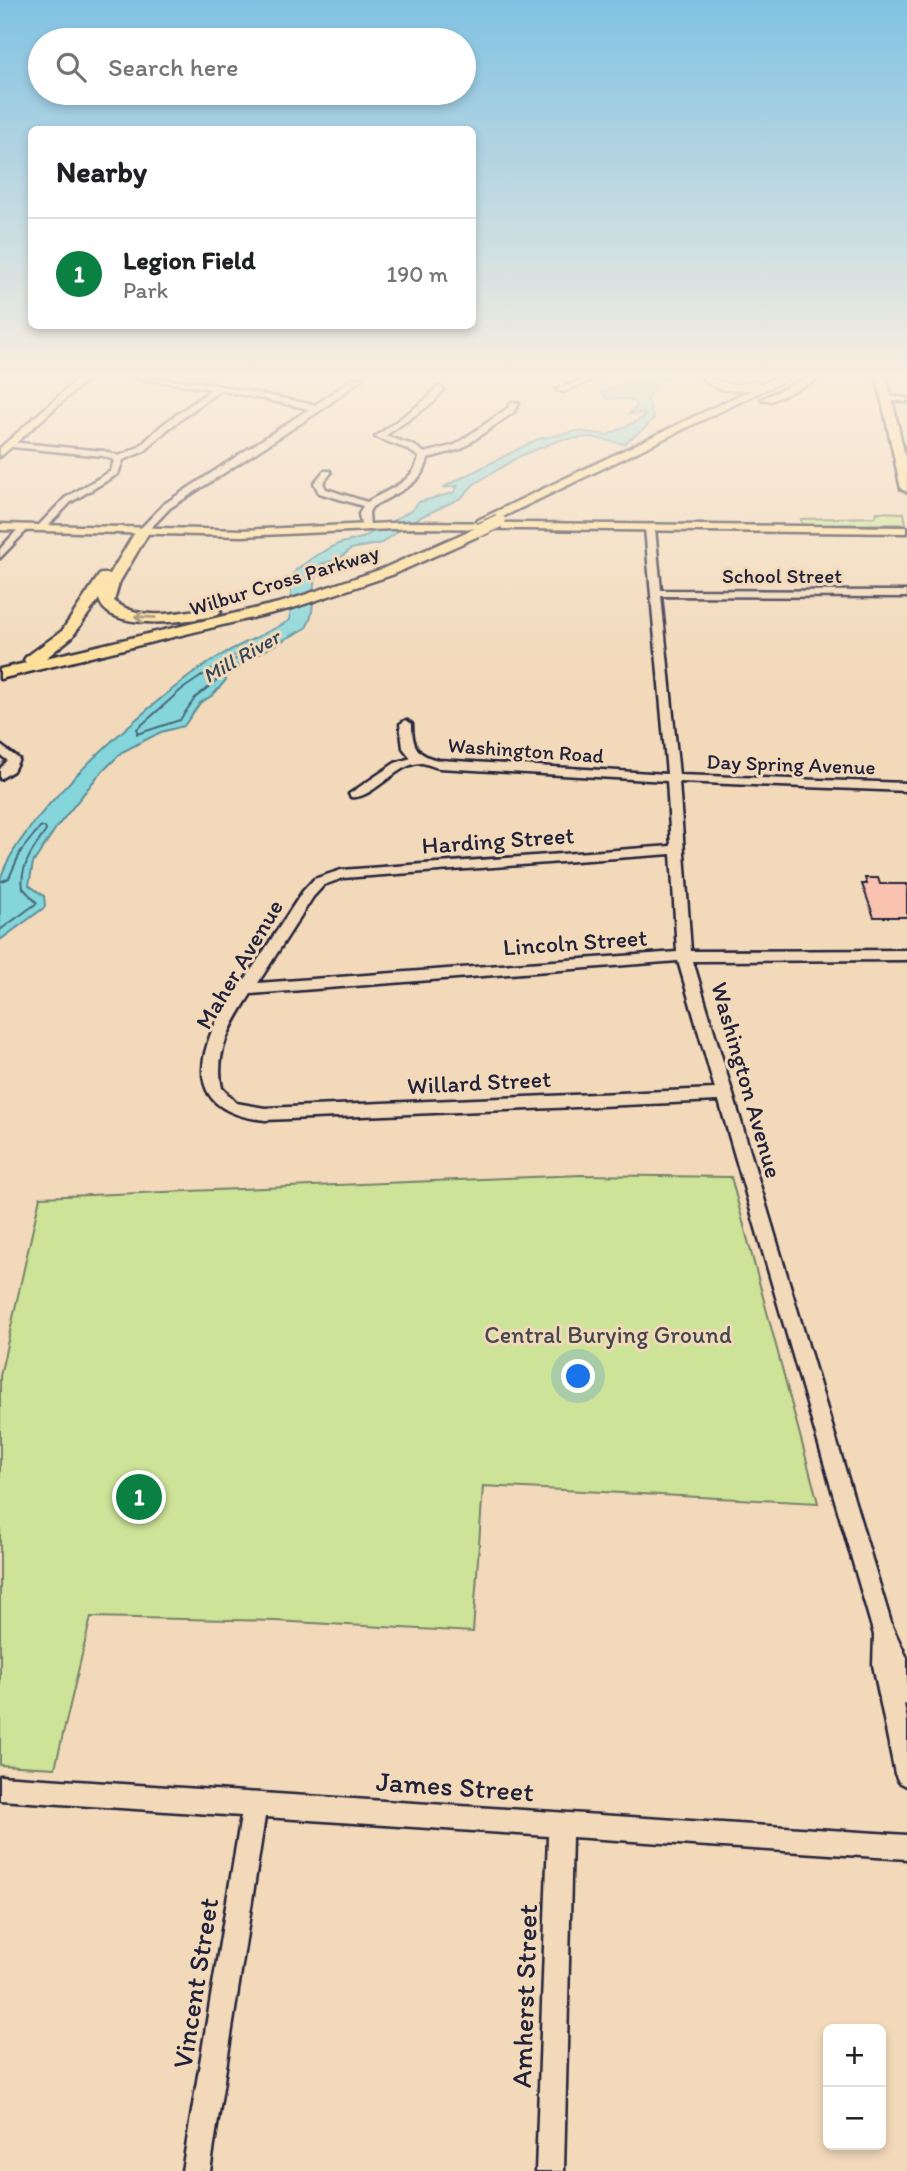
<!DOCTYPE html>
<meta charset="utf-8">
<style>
body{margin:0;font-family:Itim,sans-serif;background:#f6f6f6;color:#202124}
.controls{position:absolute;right:21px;bottom:21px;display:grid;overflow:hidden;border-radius:10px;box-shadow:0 4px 10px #0003}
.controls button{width:63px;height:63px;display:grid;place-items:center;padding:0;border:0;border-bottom:2px solid #e0e0e0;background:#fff;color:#202124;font:35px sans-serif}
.you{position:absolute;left:579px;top:1377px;width:24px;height:24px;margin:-18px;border:5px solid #fff;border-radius:50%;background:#1a73e8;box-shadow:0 0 0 10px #1a73e833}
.badge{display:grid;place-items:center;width:46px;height:46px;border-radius:50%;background:#0b8043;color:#fff;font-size:23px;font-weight:700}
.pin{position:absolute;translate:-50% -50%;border:4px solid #fff;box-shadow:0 2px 7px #0006}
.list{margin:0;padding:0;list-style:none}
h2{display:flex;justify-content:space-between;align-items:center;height:91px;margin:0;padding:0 28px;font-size:30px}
h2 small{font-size:23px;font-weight:400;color:#757577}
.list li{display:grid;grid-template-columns:46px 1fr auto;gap:21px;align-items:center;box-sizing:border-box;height:112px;padding:0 28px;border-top:2px solid #e0e0e0}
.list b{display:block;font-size:26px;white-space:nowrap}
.list p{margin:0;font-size:23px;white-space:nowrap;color:#757577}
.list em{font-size:23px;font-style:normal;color:#757577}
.icon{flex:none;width:38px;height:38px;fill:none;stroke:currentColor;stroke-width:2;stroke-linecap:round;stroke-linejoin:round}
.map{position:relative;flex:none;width:907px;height:2171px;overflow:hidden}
.search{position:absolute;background:#fff;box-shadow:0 4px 10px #0003;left:28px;top:28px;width:448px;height:77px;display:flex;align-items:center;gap:18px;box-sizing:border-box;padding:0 24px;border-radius:38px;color:#757577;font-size:26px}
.panel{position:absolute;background:#fff;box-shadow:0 4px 10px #0003;left:28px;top:126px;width:448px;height:203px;border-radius:10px}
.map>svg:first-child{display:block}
.green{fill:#cce398;stroke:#77826a;stroke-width:2}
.water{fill:#84d6db;stroke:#5d8e9b;stroke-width:2}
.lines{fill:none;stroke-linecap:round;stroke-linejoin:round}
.shore{stroke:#496a7b;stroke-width:2}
.building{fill:#fac3b0;stroke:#22223b;stroke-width:2}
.minor-casing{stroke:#22223b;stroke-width:5}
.major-casing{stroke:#22223b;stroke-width:5}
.highway-casing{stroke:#22223b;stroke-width:5}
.minor{fill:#f2d9b9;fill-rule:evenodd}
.major{fill:#fede96;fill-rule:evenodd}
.highway{fill:#fede96;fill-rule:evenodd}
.highway-bridge-casing{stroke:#22223b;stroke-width:16;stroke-linecap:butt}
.highway-bridge{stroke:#fede96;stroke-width:13}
.oneway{stroke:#9b896d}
.labels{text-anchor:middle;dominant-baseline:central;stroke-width:6;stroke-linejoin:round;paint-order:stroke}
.far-street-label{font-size:21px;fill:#22223b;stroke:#f2d9b9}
.far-water-label{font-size:21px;font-style:italic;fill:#36465b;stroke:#f2d9b9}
.street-label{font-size:24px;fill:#22223b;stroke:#f2d9b9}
.park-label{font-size:24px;fill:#44494e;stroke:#f2d9b9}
.near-street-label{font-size:28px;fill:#22223b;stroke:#f2d9b9}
</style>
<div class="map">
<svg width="907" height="2171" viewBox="0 0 907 2171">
<rect width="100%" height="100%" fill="#f2d9b9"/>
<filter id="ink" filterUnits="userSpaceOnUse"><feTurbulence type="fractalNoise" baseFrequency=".0143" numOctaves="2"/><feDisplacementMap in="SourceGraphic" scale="14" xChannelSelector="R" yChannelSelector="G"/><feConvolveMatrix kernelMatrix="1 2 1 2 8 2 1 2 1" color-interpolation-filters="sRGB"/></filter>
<g filter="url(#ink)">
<!-- green -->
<g class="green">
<path d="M877,512L904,513L906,524L802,525L801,519L875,517Z"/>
<path d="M582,1175L731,1177L818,1503L483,1486L473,1632L275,1621L91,1617L55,1768L0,1765V1376L40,1197Z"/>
</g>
<!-- water -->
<path class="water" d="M645,378H668L660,380L656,389L649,394L648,401L654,418L646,427L624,444L590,437L560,440L520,456L474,484L461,498L412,521L382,543L351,549L339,559L321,564C307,589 319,607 306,628L238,665L239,668L234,670L229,666L232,661L258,647C239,653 221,656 226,680L213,695L200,703L184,726L161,732L122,752L97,777L56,828L33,863L29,885L44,896L45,907L0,940C0,922 0,899 0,881C14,820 163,689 218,657C241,643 267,634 290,620L291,591L288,583L296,570L315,556L338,544L362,538L412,510L419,502L453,493L458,486L442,488L538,439L577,431L608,435L643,418L644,413L629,414L637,407L635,402L628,399H607L601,392Z"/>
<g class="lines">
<!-- shore -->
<g class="shore">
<path d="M212,669L217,671L218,679L195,698L180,720L137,734V729L181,690Z"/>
<path d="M0,882L9,878L21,851L40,827H45L46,831C34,848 19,867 23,888L37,903L0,930"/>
</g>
</g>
<!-- building -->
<path class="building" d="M865,878H878L880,884H907V917H874L862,884H867Z"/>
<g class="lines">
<defs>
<g id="minor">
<path d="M135,378L201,382L315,405L354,378H363L321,410L170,508L145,534H139V530L164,504L309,409L220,390L168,429L145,451L123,460L118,474L71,502L44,530H38V526L65,498L111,471L114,460L103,456L12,447L9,446V442L104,451L119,456L139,447L162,425L212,389Z"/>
<path d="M586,378H597L563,392L556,390Z"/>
<path d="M437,387L444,389L434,402L385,436L413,445L425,453L455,445L508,408L512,402L519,404L514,412L461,449L428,458C423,486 394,493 372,507L369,512L370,527L362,529L359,514L363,506L319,493L314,483L324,471H330L331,473L323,483L326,489L367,502C388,489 414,483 419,457L407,449L375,437L428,398Z"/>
<path d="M885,396L907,398V402L885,400Z"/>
<path d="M650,525L655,528L661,590L907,591V597L661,596L679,775L907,783V791L679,782L691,951L907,950V960L693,961L892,1626L907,1658V1705L904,1704L907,1720V1786L899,1782L895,1774L873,1665L874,1635L719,1101L265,1120C208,1114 190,1086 212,1031C220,1011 238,991 250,972C268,945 285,918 303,891L314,879L341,870L671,846L667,781L439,768C434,767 427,764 422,763C397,762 373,800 351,797L349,794L395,763L411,758L403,748L400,724L406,720L412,724C412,746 417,756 439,760L667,774L645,528ZM671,854L677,952L258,983L313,897L324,885L343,878ZM678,961L715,1089L265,1108L236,1103L222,1088C214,1051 232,1024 251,994Z"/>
<path d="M21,526L29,528L0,558V549Z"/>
<path d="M0,745L19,759L13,771L0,779V769L7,760L0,755Z"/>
<path d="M0,1776L907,1835V1859L572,1837L564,2171H536L548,1836L265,1817L210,2171H182L241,1816L0,1800Z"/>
</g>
<g id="major">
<path d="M79,378H89L0,457V448Z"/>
<path d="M877,378H887L907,465V492L901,489Z"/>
<path d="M414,522L907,527V533L414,528L242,536L0,530V524L242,530Z"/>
</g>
<g id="highway">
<path d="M702,378C713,378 716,381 725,383C736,386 746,383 756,381L762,384L775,378H789L488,524H478L476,521L752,389C734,392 715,392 702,378Z"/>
<path d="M807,378H822L771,401L761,399Z"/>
<path d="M480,526L487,530L485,533L392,575L293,608L0,679V669L26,663L24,660L26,657L62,631L100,574H110L137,529L142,528L149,532L119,583L114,601C141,623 181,612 213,607L218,609L221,612L218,615C193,621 107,634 99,599L72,637L46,658L283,602L382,569Z"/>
</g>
</defs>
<!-- minor casing -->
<use href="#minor" class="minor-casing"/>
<!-- major casing -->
<use href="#major" class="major-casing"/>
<!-- highway casing -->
<use href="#highway" class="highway-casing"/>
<!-- minor -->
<use href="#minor" class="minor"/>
<!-- major -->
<use href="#major" class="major"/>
<!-- highway -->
<use href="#highway" class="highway"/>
<defs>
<path id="highway-bridge" d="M480,530L499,521"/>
</defs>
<!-- highway-bridge casing -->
<use href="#highway-bridge" class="highway-bridge-casing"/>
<!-- highway-bridge -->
<use href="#highway-bridge" class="highway-bridge"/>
</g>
<!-- one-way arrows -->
<defs><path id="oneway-shaft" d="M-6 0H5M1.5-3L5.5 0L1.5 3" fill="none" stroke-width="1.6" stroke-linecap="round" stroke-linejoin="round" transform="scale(1.75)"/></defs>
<use class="oneway" href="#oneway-shaft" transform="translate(145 617) rotate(-177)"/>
</g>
<!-- sky -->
<linearGradient id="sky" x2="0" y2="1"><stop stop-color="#80c2e3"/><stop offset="0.55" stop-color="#f9eee0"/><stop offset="1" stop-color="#f9eee0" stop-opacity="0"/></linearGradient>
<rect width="907" height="682" fill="url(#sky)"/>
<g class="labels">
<!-- far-street labels -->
<g class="far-street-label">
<text x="782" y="575">School Street</text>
<text transform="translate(284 580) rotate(-17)">Wilbur Cross Parkway</text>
<text transform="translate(526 750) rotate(4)">Washington Road</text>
<text transform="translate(791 764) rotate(2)">Day Spring Avenue</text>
</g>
<!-- far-water labels -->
<g class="far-water-label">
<text transform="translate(241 656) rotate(-30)">Mill River</text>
</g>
<!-- street labels -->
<g class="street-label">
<text transform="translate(498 840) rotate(-4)">Harding Street</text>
<text transform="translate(575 942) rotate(-4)">Lincoln Street</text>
<text transform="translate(239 964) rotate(-59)">Maher Avenue</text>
<text transform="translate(747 1080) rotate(74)">Washington Avenue</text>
<text transform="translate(479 1082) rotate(-3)">Willard Street</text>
</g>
<!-- park labels -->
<g class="park-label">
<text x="608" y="1334">Central Burying Ground</text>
</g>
<!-- near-street labels -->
<g class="near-street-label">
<text transform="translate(455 1786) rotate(4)">James Street</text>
<text transform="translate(195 1983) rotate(-81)">Vincent Street</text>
<text transform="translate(524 1996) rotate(-88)">Amherst Street</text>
</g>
</g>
</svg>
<div class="controls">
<button>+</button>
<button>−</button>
</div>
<div class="you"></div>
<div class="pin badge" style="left:139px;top:1497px">1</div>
<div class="search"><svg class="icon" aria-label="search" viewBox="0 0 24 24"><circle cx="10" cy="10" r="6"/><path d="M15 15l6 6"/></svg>Search here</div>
<section class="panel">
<h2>Nearby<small></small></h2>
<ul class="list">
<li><span class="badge">1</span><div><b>Legion Field</b><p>Park</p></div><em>190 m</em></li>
</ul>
</section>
</div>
